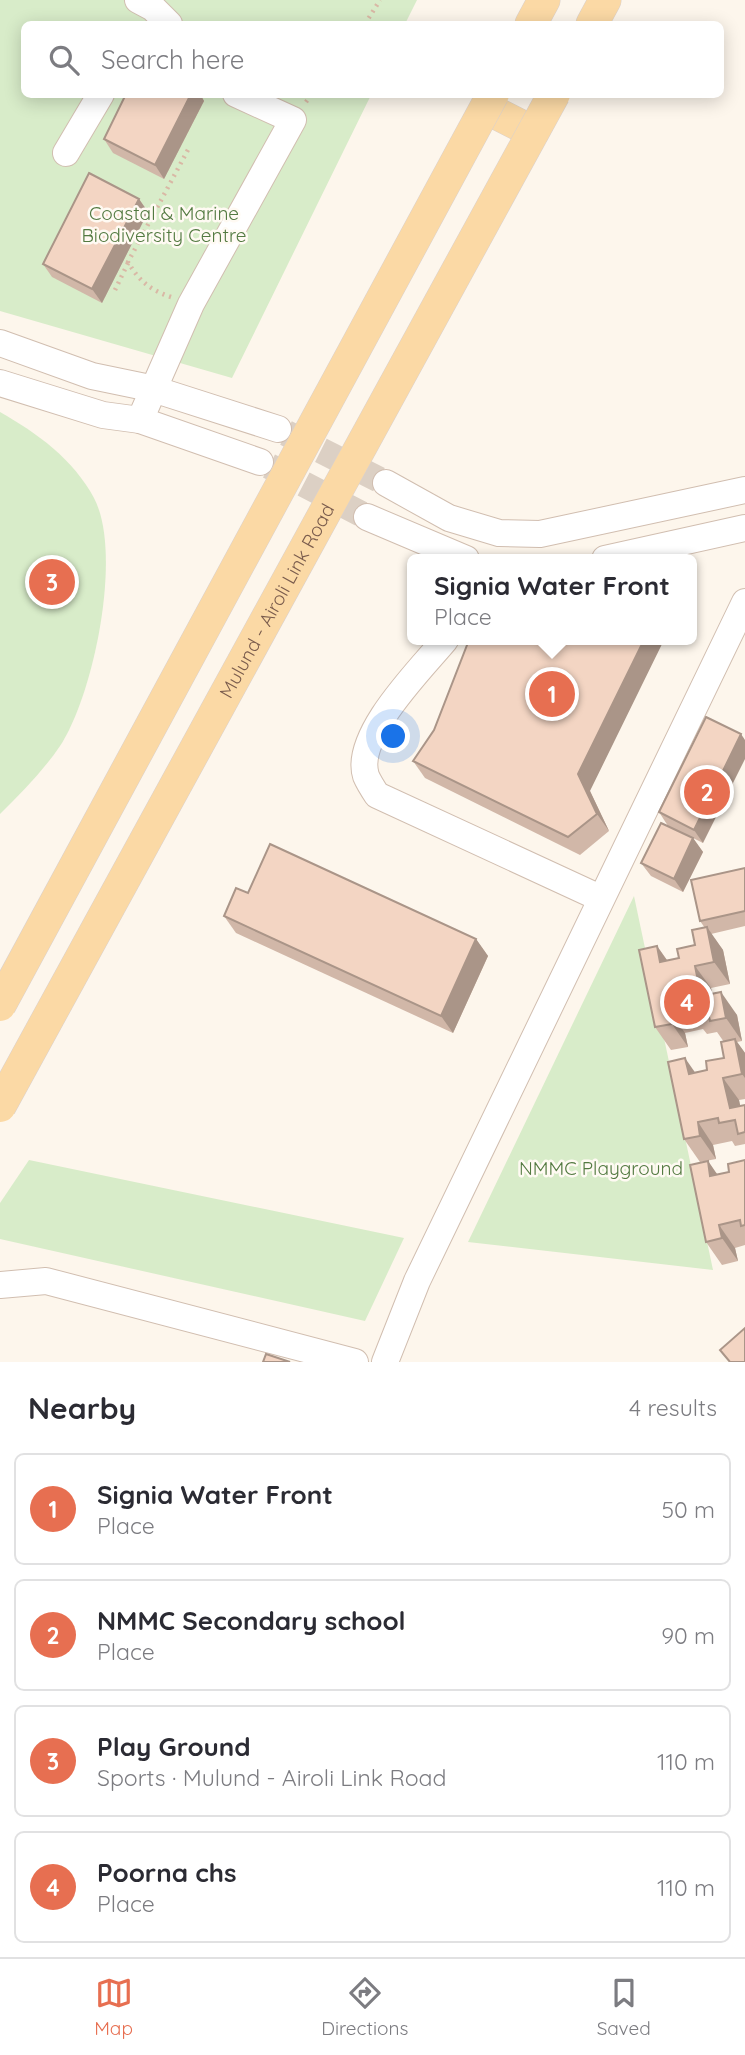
<!DOCTYPE html>
<meta charset="utf-8">
<style>
body{margin:0;font-family:Quicksand,sans-serif;background:#f7f7f7;color:#2b2b33}
.you{position:absolute;left:394px;top:737px;width:24px;height:24px;margin:-18px;border:5px solid #fff;border-radius:50%;background:#1a73e8;box-shadow:0 0 0 10px #1a73e833}
.badge{display:grid;place-items:center;width:46px;height:46px;border-radius:50%;background:#e76f51;color:#fff;font-size:23px;font-weight:700}
.pin{position:absolute;translate:-50% -50%;border:4px solid #fff;box-shadow:0 2px 7px #0006}
.popup{position:absolute;left:407px;top:554px;width:290px;height:91px;box-sizing:border-box;display:grid;place-content:center;border-radius:10px;background:#fff;filter:drop-shadow(0 2px 5px #0005);font-size:23px;white-space:nowrap;color:#7c7c81}
.popup b{font-size:26px;color:#2b2b33}
.popup::after{content:'';position:absolute;left:50%;top:100%;margin-left:-14px;border:14px solid transparent;border-top-color:#fff}
.list{margin:0;padding:0;list-style:none}
h2{display:flex;justify-content:space-between;align-items:center;height:91px;margin:0;padding:0 28px;font-size:30px}
h2 small{font-size:23px;font-weight:400;color:#7c7c81}
.list li{display:grid;grid-template-columns:46px 1fr auto;gap:21px;align-items:center;box-sizing:border-box;height:112px;margin:0 14px 14px;padding:0 14px;border:2px solid #e1e1e2;border-radius:10px}
.list b{display:block;font-size:26px;white-space:nowrap}
.list p{margin:0;font-size:23px;white-space:nowrap;color:#7c7c81}
.list em{font-size:23px;font-style:normal;color:#7c7c81}
.icon{flex:none;width:38px;height:38px;fill:none;stroke:currentColor;stroke-width:2;stroke-linecap:round;stroke-linejoin:round}
.map{position:relative;flex:none;width:745px;height:1362px;overflow:hidden}
.search{position:absolute;background:#fff;box-shadow:0 4px 18px #0003;left:21px;right:21px;top:21px;height:77px;display:flex;align-items:center;gap:18px;box-sizing:border-box;padding:0 24px;border-radius:10px;color:#7c7c81;font-size:26px}
.sheet{height:595px;background:#fff}
nav{display:flex;justify-content:space-around;align-items:center;box-sizing:border-box;height:98px;border-top:2px solid #e1e1e2;background:#fff;font-size:19px;color:#7c7c81}
nav a{display:grid;justify-items:center;gap:4px}
nav .on{color:#e76f51}
.map>svg:first-child{display:block}
.green{fill:#d8ecc9}
.lines{fill:none;stroke-linecap:round;stroke-linejoin:round}
.minor-tunnel{stroke:#dcd0c4;stroke-width:26;stroke-dasharray:26 13;stroke-linecap:butt}
.minor-casing{stroke:#d1beb0;stroke-width:28}
.major-casing{stroke:#dad1cd;stroke-width:33}
.path{stroke:#d9b8a5;stroke-width:4.5;stroke-dasharray:2 5;stroke-linecap:butt}
.minor{stroke:#fff;stroke-width:26}
.major{stroke:#fbd9a5;stroke-width:32}
.major-bridge-casing{stroke:#dad1cd;stroke-width:33;stroke-linecap:butt}
.major-bridge{stroke:#fbd9a5;stroke-width:32}
.wall{fill:#d1b7a8}
.shaded-wall{fill:#aa9588}
.building{fill:#f3d5c3;stroke:#aa9588;stroke-width:2}
.labels{text-anchor:middle;dominant-baseline:central;stroke-width:5;stroke-linejoin:round;paint-order:stroke}
.park-label{font-size:19px;fill:#537a41;stroke:#fffaf3}
.street-label{font-size:19px;fill:#7a5c4d;stroke:#fffaf3}
</style>
<div class="map">
<svg width="745" height="1362" viewBox="0 0 745 1362">
<rect width="100%" height="100%" fill="#fdf6ec"/>
<!-- green -->
<g class="green">
<path d="M0,0H417L405,24H24V94L371,95L232,378L0,311Z"/>
<path d="M0,412C37,433 73,459 94,498C123,553 94,694 60,746C43,771 22,792 0,814Z"/>
<path d="M634,896L713,1270L468,1242Z"/>
<path d="M29,1160L404,1238L365,1321L0,1239V1203Z"/>
</g>
<g class="lines">
<!-- minor-tunnel -->
<g class="minor-tunnel">
<path d="M286,433L386,483"/>
<path d="M269,466L367,517"/>
</g>
<defs>
<g id="minor">
<path d="M138,0L153,8L169,24"/>
<path d="M66,153L101,94"/>
<path d="M0,343L92,376L150,388L278,429"/>
<path d="M0,383L103,415L140,420L260,462"/>
<path d="M140,420L191,304L293,120L236,94"/>
<path d="M386,483L449,518L499,533L540,534L745,490"/>
<path d="M367,517L466,559"/>
<path d="M605,559L745,528"/>
<path d="M445,640C421,669 353,736 366,776C369,783 373,789 377,795L600,898"/>
<path d="M0,1285L46,1281L355,1362"/>
<path d="M385,1362L417,1281L745,602"/>
</g>
<g id="major">
<path d="M531,24L544,0"/>
<path d="M592,24L605,0"/>
<path d="M486,108L533,132"/>
</g>
</defs>
<!-- minor casing -->
<use href="#minor" class="minor-casing"/>
<!-- major casing -->
<use href="#major" class="major-casing"/>
<!-- path -->
<g class="path">
<path d="M365,24L380,0"/>
<path d="M306,102L312,94"/>
<path d="M115,290L128,263"/>
<path d="M171,297C150,290 139,281 128,262L190,146"/>
</g>
<!-- minor -->
<use href="#minor" class="minor"/>
<!-- major -->
<use href="#major" class="major"/>
<defs>
<g id="major-bridge">
<path d="M0,1005L493,94"/>
<path id="s1" d="M0,1106L554,94"/>
</g>
</defs>
<!-- major-bridge casing -->
<use href="#major-bridge" class="major-bridge-casing"/>
<!-- major-bridge -->
<use href="#major-bridge" class="major-bridge"/>
</g>
<!-- wall -->
<g class="wall">
<path d="M126,94H200L204,101L164,179L113,153L104,139Z"/>
<path d="M139,199L148,212L102,303L52,277L43,264Z"/>
<path d="M706,717L703,843L693,838L703,852L683,892L651,876L641,863L668,826L659,812Z"/>
<path d="M413,761L590,791L609,831L580,855L425,778Z"/>
<path d="M745,868V926L711,934L723,950L730,984L711,988L712,994L737,1015L742,1041L737,1042L745,1053V1099L739,1100L740,1106L745,1105V1144L735,1146L732,1141L713,1145L716,1159L700,1162L684,1139L695,1072L707,1070L724,1058V1042L717,1032L707,1034L703,1029L685,1033L688,1047L671,1050L655,1027L657,946L667,960L679,958L695,945L705,928L700,921Z"/>
<path d="M224,916L476,939L488,956L453,1033L236,933Z"/>
<path d="M745,1160V1245L735,1248L738,1261L722,1265L706,1242L708,1161L717,1175L729,1172Z"/>
</g>
<!-- shaded-wall -->
<g class="shaded-wall">
<path d="M191,94H200L204,101L164,179L155,165Z"/>
<path d="M139,199L148,212L102,303L92,289Z"/>
<path d="M644,640H664L590,791L609,831L597,814L578,774Z"/>
<path d="M741,734L745,740V759L703,843L694,830Z"/>
<path d="M693,838L703,852L683,892L674,879Z"/>
<path d="M707,927L723,950L730,984L714,962Z"/>
<path d="M476,939L488,956L453,1033L441,1016Z"/>
<path d="M657,946L673,969L660,962Z"/>
<path d="M695,966L711,988L717,1019L701,996Z"/>
<path d="M721,992L737,1015L742,1041L726,1018Z"/>
<path d="M669,1010L685,1033L688,1047L672,1024Z"/>
<path d="M735,1039L745,1053V1078L742,1074Z"/>
<path d="M685,1058L701,1081L689,1074Z"/>
<path d="M723,1078L739,1100L745,1128L730,1108Z"/>
<path d="M698,1122L713,1145L716,1159L700,1136Z"/>
<path d="M708,1161L724,1184L710,1176Z"/>
<path d="M719,1225L735,1248L738,1261L722,1238Z"/>
</g>
<!-- building -->
<g class="building">
<path d="M126,94H191L155,165L104,139Z"/>
<path d="M89,173L139,199L92,289L43,264Z"/>
<path d="M469,640H644L578,774L597,814L568,837L413,761L434,730Z"/>
<path d="M706,717L741,734L694,830L659,812Z"/>
<path d="M661,823L693,838L674,879L641,863Z"/>
<path d="M270,844L476,939L441,1016L224,916L236,888L248,893Z"/>
<path d="M745,868V911L700,921L691,880Z"/>
<path d="M707,927L714,962L695,966L701,996L721,992L726,1018L710,1021L707,1008L691,1011L689,1006L669,1010L672,1024L655,1027L639,950L657,946L660,962L679,958L677,949L695,945L692,930Z"/>
<path d="M735,1039L742,1074L723,1078L730,1108L745,1105V1132L738,1134L735,1120L719,1123L718,1118L698,1122L700,1136L684,1139L668,1062L685,1058L689,1074L707,1070L706,1061L724,1058L721,1042Z"/>
<path d="M745,1160V1225L741,1226L740,1220L719,1225L722,1238L706,1242L690,1165L708,1161L710,1176L729,1172L728,1164Z"/>
<path d="M745,1328V1362H730L720,1350Z"/>
<path d="M266,1354L290,1362H263Z"/>
</g>
<g class="labels">
<!-- park labels -->
<g class="park-label">
<text x="164" y="213">Coastal &amp; Marine<tspan x="164" dy="22">Biodiversity Centre</tspan></text>
<text x="601" y="1168">NMMC Playground</text>
</g>
<!-- street labels -->
<g class="street-label">
<text stroke="none"><textPath href="#s1" startOffset="576">Mulund - Airoli Link Road</textPath></text>
</g>
</g>
</svg>
<div class="you"></div>
<div class="pin badge" style="left:552px;top:694px">1</div>
<div class="popup"><b>Signia Water Front</b>Place</div>
<div class="pin badge" style="left:707px;top:792px">2</div>
<div class="pin badge" style="left:52px;top:582px">3</div>
<div class="pin badge" style="left:687px;top:1002px">4</div>
<div class="search"><svg class="icon" aria-label="search" viewBox="0 0 24 24"><circle cx="10" cy="10" r="6"/><path d="M15 15l6 6"/></svg>Search here</div>
</div>
<section class="sheet">
<h2>Nearby<small>4 results</small></h2>
<ul class="list">
<li><span class="badge">1</span><div><b>Signia Water Front</b><p>Place</p></div><em>50 m</em></li>
<li><span class="badge">2</span><div><b>NMMC Secondary school</b><p>Place</p></div><em>90 m</em></li>
<li><span class="badge">3</span><div><b>Play Ground</b><p>Sports · Mulund - Airoli Link Road</p></div><em>110 m</em></li>
<li><span class="badge">4</span><div><b>Poorna chs</b><p>Place</p></div><em>110 m</em></li>
</ul>
</section>
<nav>
<a class="on"><svg class="icon" aria-label="map" viewBox="0 0 24 24"><path d="M3 6l6-2 6 2 6-2v14l-6 2-6-2-6 2zM9 4v14M15 6v14"/></svg>Map</a>
<a><svg class="icon" aria-label="directions" viewBox="0 0 24 24"><path d="M12 3l9 9-9 9-9-9zM9 14v-3h6M13 9l2 2-2 2"/></svg>Directions</a>
<a><svg class="icon" aria-label="saved" viewBox="0 0 24 24"><path d="M7 4h10v16l-5-4-5 4z"/></svg>Saved</a>
</nav>
